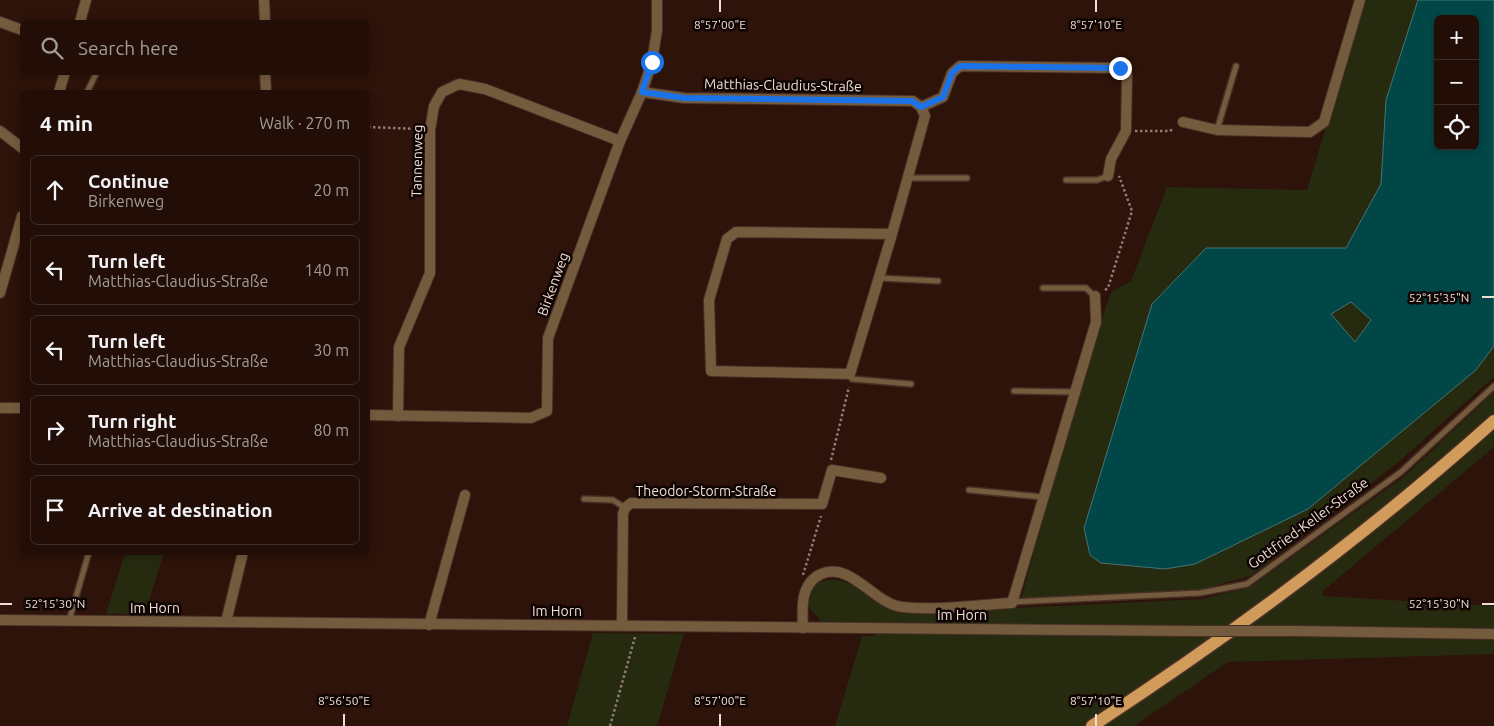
<!DOCTYPE html>
<meta charset="utf-8">
<style>
body{margin:0;font-family:Ubuntu,sans-serif;background:#2a1711;color:#f1f3f6}
.controls{position:absolute;right:15px;top:15px;display:grid;overflow:hidden;border-radius:8px;box-shadow:0 2px 8px #0003}
.controls button{width:45px;height:45px;display:grid;place-items:center;padding:0;border:0;border-bottom:1px solid #3f2e28;background:#220e07;color:#f1f3f6;font:25px sans-serif}
.stop{position:absolute;width:15px;height:15px;margin:-11px;border:4px solid #1a73e8;border-radius:50%;background:#fff}
.stop.end{background:#1a73e8;border-color:#fff;box-shadow:0 1px 5px #0008}
.list{margin:0;padding:0;list-style:none}
h2{display:flex;justify-content:space-between;align-items:center;height:65px;margin:0;padding:0 20px;font-size:21px}
h2 small{font-size:16px;font-weight:400;color:#a29c9b}
.list li{display:grid;grid-template-columns:32px 1fr auto;gap:15px;align-items:center;box-sizing:border-box;height:70px;margin:0 10px 10px;padding:0 10px;border:1px solid #3f2e28;border-radius:8px}
.list b{display:block;font-size:19px;white-space:nowrap}
.list p{margin:0;font-size:16px;white-space:nowrap;color:#a29c9b}
.list em{font-size:16px;font-style:normal;color:#a29c9b}
.icon{flex:none;width:28px;height:28px;fill:none;stroke:currentColor;stroke-width:2;stroke-linecap:round;stroke-linejoin:round}
.map{position:relative;flex:none;width:1494px;height:726px;overflow:hidden}
.search{position:absolute;background:#220e07;box-shadow:0 2px 8px #0003;left:20px;top:20px;width:350px;height:55px;display:flex;align-items:center;gap:12px;box-sizing:border-box;padding:0 18px;border-radius:8px;color:#a29c9b;font-size:19px}
.panel{position:absolute;background:#220e07;box-shadow:0 2px 8px #0003;left:20px;top:90px;width:350px;height:465px;border-radius:8px}
.map>svg:first-child{display:block}
.green{fill:#262a0f}
.water{fill:#014748;stroke:#487472;fill-rule:evenodd}
.lines{fill:none;stroke-linecap:round;stroke-linejoin:round}
.lane-casing{stroke:#482f26;stroke-width:8}
.street-casing{stroke:#482f26;stroke-width:12}
.primary-casing{stroke:#482f26;stroke-width:15}
.path{stroke:#917b72;stroke-width:2.5;stroke-dasharray:2.5 2.5;stroke-linecap:butt}
.lane{stroke:#755b3e;stroke-width:5}
.street{stroke:#755b3e;stroke-width:10}
.primary{stroke:#d19b5c;stroke-width:12}
.street-bridge-casing{stroke:#482f26;stroke-width:12;stroke-linecap:butt}
.street-bridge{stroke:#755b3e;stroke-width:10}
.route{stroke:#1a73e8;stroke-width:6}
.ticks{fill:none;stroke:#efdcd5;stroke-width:2}
.labels{text-anchor:middle;dominant-baseline:central;stroke-width:5;stroke-linejoin:round;paint-order:stroke}
.street-label{font-size:14px;fill:#efdcd5;stroke:#0e0402}
.ticks-label{font-size:12px;text-anchor:middle;fill:#efdcd5;stroke:#0e0402;stroke-width:5;stroke-linejoin:round;paint-order:stroke}
</style>
<div class="map">
<svg width="1494" height="726" viewBox="0 0 1494 726">
<rect width="100%" height="100%" fill="#2d1309"/>
<!-- green -->
<g class="green">
<path d="M1364,0H1418L1386,100L1381,184L1346,248H1206L1101,563L1165,569L1180,567L1308,509L1476,370L1494,346V377L1395,465L1250,576L1203,589L1021,599L1079,387L1111,292L1131,281L1167,187L1307,190Z"/>
<path d="M1351,302L1372,320L1355,342L1331,314Z"/>
<path d="M1494,392V447L1323,591V596L1494,606V654L1228,662L1134,726H835L862,636H874L881,625L821,621L808,606L812,585C846,567 869,600 898,611C902,613 909,612 914,613L1202,599L1250,587L1405,476Z"/>
<path d="M125,553H164L145,614H106Z"/>
<path d="M593,633L684,634L657,726H567Z"/>
</g>
<!-- water -->
<path class="water" d="M1418,0H1494V346L1476,370L1308,509L1195,564L1165,569L1101,563L1090,555L1084,528L1152,304L1206,248H1346L1381,184L1386,100ZM1438,19H1475V146H1438ZM1351,302L1371,320L1355,342L1331,314Z"/>
<g class="lines">
<defs>
<g id="lane">
<path d="M87,92L97,72"/>
<path d="M1217,130L1236,66"/>
<path d="M908,178H967"/>
<path d="M1066,180H1097L1108,176"/>
<path d="M879,278L938,281"/>
<path d="M1043,288H1086L1094,296"/>
<path d="M850,374L852,379L911,384"/>
<path d="M1014,391L1074,392"/>
<path d="M969,490L1043,497"/>
<path d="M584,499L613,500L625,508"/>
<path d="M1013,602L1200,593L1247,584L1401,472L1494,386"/>
<path d="M69,621L89,552"/>
</g>
<g id="street">
<path d="M264,0L265,22"/>
<path d="M0,22L22,30"/>
<path d="M80,22L86,0"/>
<path d="M265,72L266,92"/>
<path d="M59,92L65,72"/>
<path d="M642,92L684,98L913,101L921,107L925,116L892,234L850,374L711,371L709,300L727,239L736,232L892,234"/>
<path d="M921,107L943,97L952,73L960,66L1120,68L1127,75L1126,131L1111,159L1108,176"/>
<path d="M1183,122L1217,130L1310,132L1324,122L1360,0"/>
<path d="M0,131L22,148"/>
<path d="M0,293L22,216"/>
<path d="M0,408H22"/>
<path d="M368,415L531,418L547,411L548,338L620,141L642,92L652,62L657,30V0"/>
<path d="M398,416L399,347L430,273V130L434,106L442,92L459,84L485,89L620,141"/>
<path d="M0,620L1192,631"/>
<path d="M226,622L243,552"/>
<path d="M429,625L465,495"/>
<path d="M622,625L623,514L625,508L631,503L822,504L832,470L881,478"/>
<path d="M803,628C802,608 800,584 821,574C851,561 874,604 902,607C938,611 976,605 1012,603L1096,322L1095,296"/>
<path d="M1295,631L1494,634"/>
</g>
<path id="primary" d="M1092,726C1233,634 1369,533 1494,421"/>
</defs>
<!-- lane casing -->
<use href="#lane" class="lane-casing"/>
<!-- street casing -->
<use href="#street" class="street-casing"/>
<!-- primary casing -->
<use href="#primary" class="primary-casing"/>
<!-- path -->
<g class="path">
<path d="M368,127L419,129"/>
<path d="M1135,131H1170L1174,128"/>
<path d="M1105,290L1108,288L1132,211L1119,176"/>
<path d="M831,460L849,387"/>
<path d="M803,575L821,516"/>
<path d="M610,726L635,637"/>
</g>
<!-- lane -->
<use href="#lane" class="lane"/>
<!-- street -->
<use href="#street" class="street"/>
<!-- primary -->
<use href="#primary" class="primary"/>
<defs>
<path id="street-bridge" d="M1192,631H1295"/>
</defs>
<!-- street-bridge casing -->
<use href="#street-bridge" class="street-bridge-casing"/>
<!-- street-bridge -->
<use href="#street-bridge" class="street-bridge"/>
</g>
<g class="lines">
<!-- route -->
<path class="route" d="M652,62L642,92L684,98L912,101L921,107L943,97L952,73L960,66L1120,68"/>
</g>
<!-- ticks -->
<path class="ticks" d="M720,0V12M1096,0V12M1482,297H1494M0,604H12M1482,604H1494M344,714V726M720,714V726M1096,714V726"/>
<g class="labels">
<!-- street labels -->
<g class="street-label">
<text transform="translate(783 85) rotate(1)">Matthias-Claudius-Straße</text>
<text transform="translate(417 161) rotate(-89)">Tannenweg</text>
<text transform="translate(553 284) rotate(-70)">Birkenweg</text>
<text x="706" y="491">Theodor-Storm-Straße</text>
<text transform="translate(1308 523) rotate(-36)">Gottfried-Keller-Straße</text>
<text x="155" y="608">Im Horn</text>
<text x="557" y="611">Im Horn</text>
<text x="962" y="615">Im Horn</text>
</g>
</g>
<g class="ticks-label">
<text x="720" y="29">8°57'00"E</text>
<text x="1096" y="29">8°57'10"E</text>
<text x="1439" y="302">52°15'35"N</text>
<text x="55" y="608">52°15'30"N</text>
<text x="1439" y="608">52°15'30"N</text>
<text x="344" y="705">8°56'50"E</text>
<text x="720" y="705">8°57'00"E</text>
<text x="1096" y="705">8°57'10"E</text>
</g>
</svg>
<div class="controls">
<button>+</button>
<button>−</button>
<button><svg class="icon" aria-label="locate" viewBox="0 0 24 24"><circle cx="12" cy="12" r="6"/><path d="M12 2v4M12 18v4M2 12h4M18 12h4"/></svg></button>
</div>
<div class="stop" style="left:652px;top:62px"></div>
<div class="stop end" style="left:1120px;top:68px"></div>
<div class="search"><svg class="icon" aria-label="search" viewBox="0 0 24 24"><circle cx="10" cy="10" r="6"/><path d="M15 15l6 6"/></svg>Search here</div>
<section class="panel">
<h2>4 min<small>Walk · 270 m</small></h2>
<ul class="list">
<li><svg class="icon" aria-label="ahead" viewBox="0 0 24 24"><path d="M12 20V5M6 11l6-6 6 6"/></svg><div><b>Continue</b><p>Birkenweg</p></div><em>20 m</em></li>
<li><svg class="icon" aria-label="left" viewBox="0 0 24 24"><path d="M17 20v-9H6M10 6l-5 5 5 5"/></svg><div><b>Turn left</b><p>Matthias-Claudius-Straße</p></div><em>140 m</em></li>
<li><svg class="icon" aria-label="left" viewBox="0 0 24 24"><path d="M17 20v-9H6M10 6l-5 5 5 5"/></svg><div><b>Turn left</b><p>Matthias-Claudius-Straße</p></div><em>30 m</em></li>
<li><svg class="icon" aria-label="right" viewBox="0 0 24 24"><path d="M7 20v-9h11M14 6l5 5-5 5"/></svg><div><b>Turn right</b><p>Matthias-Claudius-Straße</p></div><em>80 m</em></li>
<li><svg class="icon" aria-label="arrive" viewBox="0 0 24 24"><path d="M6 21V4h12l-3 4 3 4H6"/></svg><div><b>Arrive at destination</b></div></li>
</ul>
</section>
</div>
